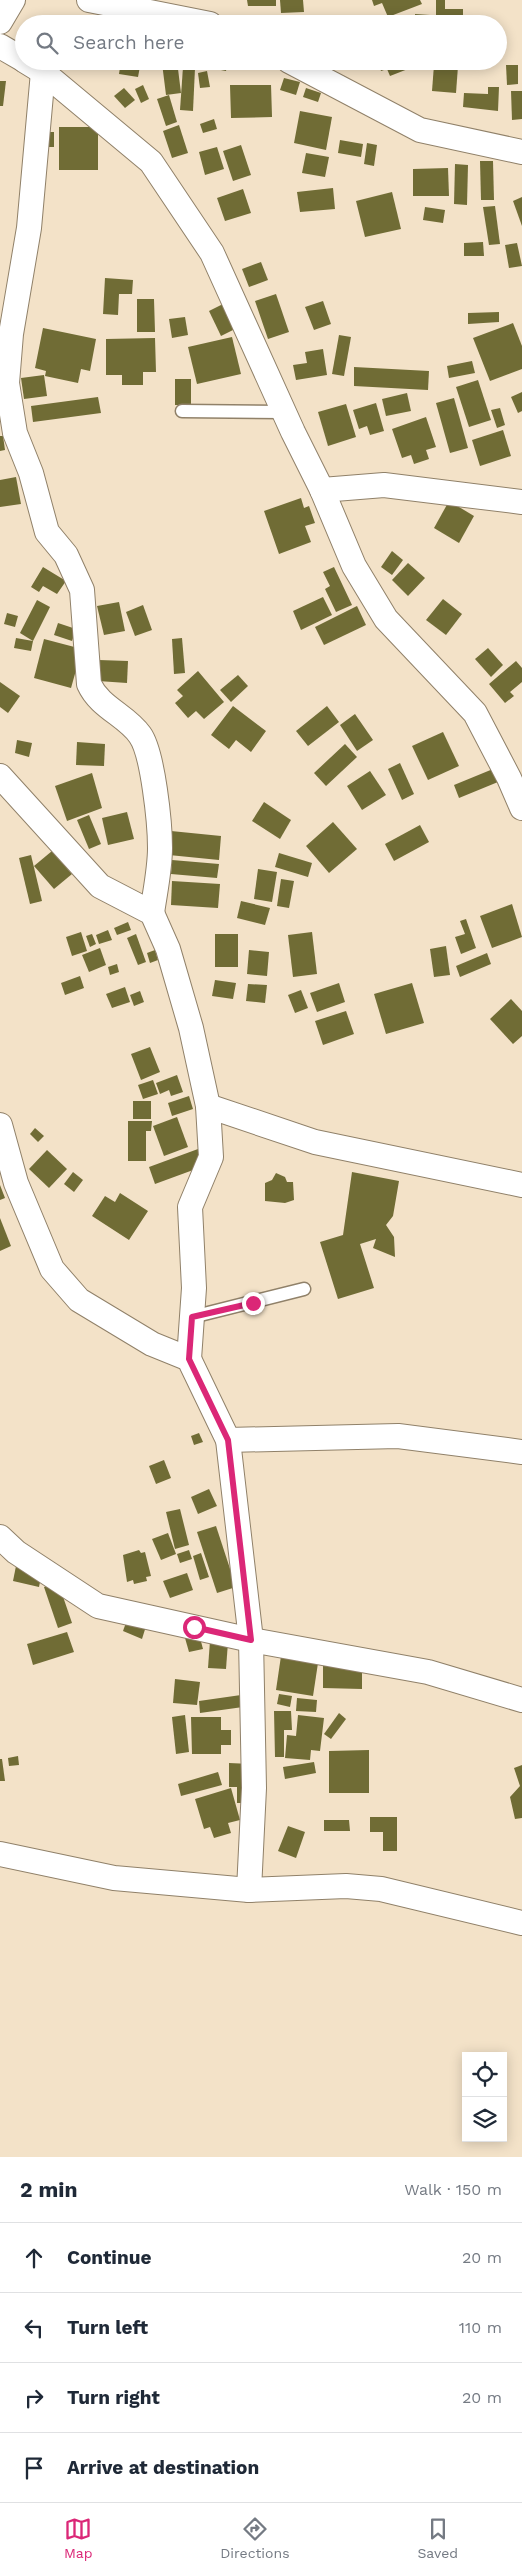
<!DOCTYPE html>
<meta charset="utf-8">
<style>
body{margin:0;font-family:"Work Sans",sans-serif;background:#f2f2f3;color:#1f2937}
.controls{position:absolute;right:15px;bottom:15px;display:grid;overflow:hidden;border-radius:0px;box-shadow:0 2px 12px #0003}
.controls button{width:45px;height:45px;display:grid;place-items:center;padding:0;border:0;border-bottom:1px solid #e0e1e3;background:#fff;color:#1f2937;font:25px sans-serif}
.stop{position:absolute;width:15px;height:15px;margin:-11px;border:4px solid #db2777;border-radius:50%;background:#fff}
.stop.end{background:#db2777;border-color:#fff;box-shadow:0 1px 5px #0008}
.list{margin:0;padding:0;list-style:none}
h2{display:flex;justify-content:space-between;align-items:center;height:65px;margin:0;padding:0 20px;font-size:21px}
h2 small{font-size:16px;font-weight:400;color:#747a83}
.list li{display:grid;grid-template-columns:32px 1fr auto;gap:15px;align-items:center;box-sizing:border-box;height:70px;padding:0 20px;border-top:1px solid #e0e1e3}
.list b{display:block;font-size:19px;white-space:nowrap}
.list em{font-size:16px;font-style:normal;color:#747a83}
.icon{flex:none;width:28px;height:28px;fill:none;stroke:currentColor;stroke-width:2;stroke-linecap:round;stroke-linejoin:round}
.map{position:relative;flex:none;width:522px;height:2157px;overflow:hidden}
.search{position:absolute;background:#fff;box-shadow:0 2px 12px #0003;left:15px;right:15px;top:15px;height:55px;display:flex;align-items:center;gap:12px;box-sizing:border-box;padding:0 18px;border-radius:28px;color:#747a83;font-size:19px}
.sheet{height:345px;background:#fff}
nav{display:flex;justify-content:space-around;align-items:center;box-sizing:border-box;height:70px;border-top:1px solid #e0e1e3;background:#fff;font-size:14px;color:#747a83}
nav a{display:grid;justify-items:center;gap:2px}
nav .on{color:#db2777}
.map>svg:first-child{display:block}
.building{fill:#706c35}
.lines{fill:none;stroke-linecap:round;stroke-linejoin:round}
.lane-casing{stroke:#908169;stroke-width:15}
.street-casing{stroke:#908169;stroke-width:26}
.lane{stroke:#fff;stroke-width:12}
.street{stroke:#fff;stroke-width:24}
.route{stroke:#db2777;stroke-width:6}
</style>
<div class="map">
<svg width="522" height="2157" viewBox="0 0 522 2157">
<rect width="100%" height="100%" fill="#f3e2c8"/>
<!-- building -->
<g class="building">
<path d="M247,0H276V6H248Z"/>
<path d="M280,0H303L304,12L281,13Z"/>
<path d="M372,0H420L422,4L388,17L382,3L374,6Z"/>
<path d="M436,0H445V9H463V24H436Z"/>
<path d="M415,14L430,15L429,24H415Z"/>
<path d="M81,21L106,22V24H81Z"/>
<rect x="87" y="61" width="29" height="5"/>
<path d="M121,61H141L138,77L119,74Z"/>
<path d="M177,61L181,93L166,95L162,63Z"/>
<path d="M185,61H228L226,71L185,63Z"/>
<path d="M378,61H411L413,67L390,76L387,69L381,71Z"/>
<path d="M464,61H479V64Z"/>
<path d="M434,65L458,66L456,93L432,91Z"/>
<path d="M506,65H518V84L507,85Z"/>
<path d="M183,67L195,68L193,111L180,110Z"/>
<path d="M207,71L210,87L200,88L198,73Z"/>
<path d="M284,78L300,82L296,95L280,90Z"/>
<path d="M0,81H6L3,106H0Z"/>
<path d="M143,85L149,99L141,103L135,89Z"/>
<path d="M230,85H271L272,117L231,118Z"/>
<path d="M488,87H499L498,111L463,107L464,93L488,94Z"/>
<path d="M124,88L135,100L125,108L114,96Z"/>
<path d="M306,88L321,93L318,102L303,97Z"/>
<path d="M511,91H522V119L512,120Z"/>
<path d="M169,95L177,122L166,126L157,99Z"/>
<path d="M300,111L332,117L326,150L294,143Z"/>
<path d="M214,119L217,129L203,133L200,124Z"/>
<path d="M179,125L188,153L172,158L163,131Z"/>
<rect x="59" y="127" width="39" height="43"/>
<rect x="46" y="132" width="8" height="15"/>
<path d="M340,140L363,144L361,157L338,153Z"/>
<path d="M367,143L377,145L374,166L364,164Z"/>
<path d="M241,145L251,175L233,181L223,151Z"/>
<path d="M217,147L224,169L205,175L199,152Z"/>
<path d="M306,153L329,157L325,177L302,173Z"/>
<path d="M480,161H493L494,200H481Z"/>
<path d="M455,164L468,165L467,205L454,204Z"/>
<path d="M448,168L449,196H413V169Z"/>
<path d="M333,188L335,209L300,212L297,192Z"/>
<path d="M243,189L251,213L225,221L217,198Z"/>
<path d="M392,192L401,229L365,237L356,201Z"/>
<path d="M522,197V226L513,201Z"/>
<path d="M495,206L500,244L489,245L483,207Z"/>
<path d="M425,207L445,210L443,223L423,220Z"/>
<path d="M483,242L484,256H464V243Z"/>
<path d="M517,243L522,266L509,268L505,245Z"/>
<path d="M261,262L268,280L249,287L242,269Z"/>
<path d="M105,278L133,280L132,294H119L118,315L103,314Z"/>
<path d="M276,294L289,332L268,339L255,301Z"/>
<path d="M137,299H154L155,332H137Z"/>
<path d="M323,301L331,324L314,330L305,307Z"/>
<path d="M227,302L239,327L221,336L209,311Z"/>
<path d="M499,312V322L468,324V313Z"/>
<path d="M185,317L188,335L172,338L169,319Z"/>
<path d="M513,323L522,346V369L490,381L473,338Z"/>
<path d="M43,328L96,339L90,371L81,369L78,383L45,376L46,371L35,368Z"/>
<path d="M339,335L351,337L344,376L332,374Z"/>
<path d="M232,337L241,374L197,384L188,347Z"/>
<path d="M155,338L156,372H143V385H122V375H106V339Z"/>
<path d="M323,349L327,375L296,380L293,365L307,363L305,352Z"/>
<path d="M472,361L475,373L449,378L447,366Z"/>
<path d="M354,367L429,371L428,390L354,386Z"/>
<path d="M44,375L47,396L24,399L21,378Z"/>
<rect x="175" y="379" width="16" height="26"/>
<path d="M478,380L491,420L469,427L456,387Z"/>
<path d="M522,392V411L518,413L511,397Z"/>
<path d="M407,393L411,411L386,416L382,399Z"/>
<path d="M98,397L101,413L33,422L31,406Z"/>
<path d="M454,398L468,448L450,453L436,403Z"/>
<path d="M376,403L384,431L370,435L367,426L359,429L353,410Z"/>
<path d="M346,404L356,437L328,446L318,412Z"/>
<path d="M500,408L505,425L497,428L491,410Z"/>
<path d="M426,417L436,447L426,450L429,459L414,464L411,455L402,458L392,429Z"/>
<path d="M503,430L511,456L480,466L472,440Z"/>
<path d="M0,436H3L5,450L0,451Z"/>
<path d="M16,477L21,504L0,507V480Z"/>
<path d="M301,498L304,508L309,506L315,523L305,526L311,542L279,554L264,511Z"/>
<path d="M449,501L474,516L459,543L434,528Z"/>
<path d="M392,551L403,560L392,575L381,567Z"/>
<path d="M408,563L425,578L408,596L392,580Z"/>
<path d="M43,567L66,581L57,594L43,586L39,592L31,587Z"/>
<path d="M334,567L352,605L336,612L325,589L330,586L323,572Z"/>
<path d="M323,597L332,615L301,630L293,611Z"/>
<path d="M443,599L462,614L446,635L426,620Z"/>
<path d="M37,600L50,607L33,641L20,633Z"/>
<path d="M119,602L125,631L104,635L97,606Z"/>
<path d="M143,605L152,630L135,636L126,612Z"/>
<path d="M357,606L366,625L324,645L315,627Z"/>
<path d="M7,613L18,616L15,627L4,624Z"/>
<path d="M58,623L76,629L72,641L54,635Z"/>
<path d="M16,638L33,641L31,651L14,648Z"/>
<path d="M182,638L185,673L174,674L172,639Z"/>
<path d="M44,639L82,649L71,688L34,678Z"/>
<path d="M488,648L503,665L491,677L475,659Z"/>
<path d="M99,660L128,661L127,683L98,681Z"/>
<path d="M516,661L522,668V682L510,692L514,696L505,703L489,684Z"/>
<path d="M198,671L224,702L204,719L196,711L188,718L175,703L183,696L177,690Z"/>
<path d="M238,675L248,686L231,702L220,690Z"/>
<path d="M0,682L20,696L8,713L0,707Z"/>
<path d="M233,706L266,731L251,752L236,740L229,749L211,735Z"/>
<path d="M327,706L339,722L308,746L296,731Z"/>
<path d="M355,714L373,740L357,751L340,725Z"/>
<path d="M443,732L459,766L428,780L412,746Z"/>
<path d="M17,740L32,743L29,757L15,753Z"/>
<path d="M77,742L105,744L104,766L76,765Z"/>
<path d="M345,744L357,757L326,786L314,773Z"/>
<path d="M400,763L414,794L402,800L388,769Z"/>
<path d="M493,769L498,782L459,798L454,785Z"/>
<path d="M370,771L386,795L362,810L347,786Z"/>
<path d="M92,773L102,808L67,821L55,786Z"/>
<path d="M264,802L291,820L280,839L252,821Z"/>
<path d="M127,812L134,839L108,845L102,818Z"/>
<path d="M89,815L101,844L89,849L77,820Z"/>
<path d="M333,822L357,849L329,873L306,846Z"/>
<path d="M420,825L429,842L394,861L385,844Z"/>
<path d="M171,831L221,836L219,860L169,855Z"/>
<path d="M52,851L72,874L54,889L34,866Z"/>
<path d="M279,853L312,863L308,877L275,867Z"/>
<path d="M31,855L42,901L30,904L19,858Z"/>
<path d="M172,860L219,864L217,878L171,874Z"/>
<path d="M258,869L277,872L272,902L254,899Z"/>
<path d="M281,879L294,881L289,908L277,906Z"/>
<path d="M172,881L220,884L218,908L171,905Z"/>
<path d="M241,901L270,908L265,925L237,918Z"/>
<path d="M512,904L522,937L492,948L480,916Z"/>
<path d="M466,919L476,948L461,954L455,937L465,934L460,921Z"/>
<path d="M128,922L131,930L117,935L114,928Z"/>
<path d="M108,930L112,940L99,944L96,935Z"/>
<path d="M81,932L87,951L72,956L66,937Z"/>
<path d="M312,932L317,974L293,977L288,935Z"/>
<path d="M92,934L96,944L90,947L86,936Z"/>
<path d="M136,934L146,962L138,965L127,938Z"/>
<rect x="215" y="934" width="23" height="33"/>
<path d="M446,946L450,975L434,977L430,949Z"/>
<path d="M100,948L106,965L89,972L82,955Z"/>
<path d="M155,950L158,960L150,963L147,953Z"/>
<path d="M249,950L269,952L267,976L247,974Z"/>
<path d="M487,953L491,964L460,977L456,966Z"/>
<path d="M117,964L119,972L110,975L108,967Z"/>
<path d="M80,976L84,988L65,995L61,983Z"/>
<path d="M215,980L236,983L233,999L212,996Z"/>
<path d="M339,983L345,1002L317,1012L310,993Z"/>
<path d="M412,983L424,1023L386,1034L374,994Z"/>
<path d="M248,984L267,985L265,1003L246,1001Z"/>
<path d="M125,987L130,1002L112,1008L106,994Z"/>
<path d="M301,990L308,1008L295,1013L288,995Z"/>
<path d="M140,991L144,1002L134,1006L130,995Z"/>
<path d="M511,999L522,1011V1036L513,1044L490,1019Z"/>
<path d="M346,1011L354,1034L323,1045L315,1021Z"/>
<path d="M150,1047L160,1072L141,1080L131,1054Z"/>
<path d="M177,1075L183,1092L171,1096L169,1090L160,1094L156,1083Z"/>
<path d="M153,1080L158,1094L143,1099L138,1085Z"/>
<path d="M189,1096L193,1109L172,1116L168,1103Z"/>
<rect x="133" y="1101" width="18" height="18"/>
<path d="M177,1117L188,1147L164,1156L153,1126Z"/>
<path d="M128,1121H152L151,1131H146V1161H128Z"/>
<path d="M35,1128L44,1136L38,1142L30,1134Z"/>
<path d="M198,1149L204,1166L155,1184L149,1167Z"/>
<path d="M47,1150L67,1169L49,1188L29,1169Z"/>
<path d="M73,1172L83,1180L74,1192L64,1184Z"/>
<path d="M352,1172L399,1181L393,1216L386,1225L394,1237L395,1257L373,1248L376,1239L360,1244L374,1288L338,1299L320,1242L343,1235Z"/>
<path d="M276,1173L285,1177L287,1182H293L294,1200L285,1203L265,1201V1183L272,1180Z"/>
<path d="M0,1185L5,1198L0,1200Z"/>
<path d="M120,1193L148,1211L129,1240L92,1216L105,1196L115,1202Z"/>
<path d="M0,1218L11,1246L0,1251Z"/>
<path d="M199,1433L203,1442L194,1445L191,1436Z"/>
<path d="M164,1460L171,1478L156,1484L149,1466Z"/>
<path d="M209,1489L217,1506L198,1514L191,1497Z"/>
<path d="M180,1509L189,1545L175,1549L166,1512Z"/>
<path d="M216,1526L236,1587L217,1593L197,1532Z"/>
<path d="M168,1533L176,1554L161,1560L152,1539Z"/>
<path d="M139,1550L141,1553L145,1552L151,1576L146,1577L147,1581L134,1584L133,1580L127,1582L123,1555Z"/>
<path d="M189,1550L192,1559L180,1563L177,1554Z"/>
<path d="M201,1553L209,1577L200,1580L193,1556Z"/>
<path d="M16,1566L42,1572L39,1587L13,1581Z"/>
<path d="M187,1573L193,1590L170,1598L163,1581Z"/>
<path d="M58,1582L72,1623L58,1628L44,1587Z"/>
<path d="M128,1617L147,1623L142,1639L123,1631Z"/>
<path d="M67,1632L74,1652L33,1665L27,1644Z"/>
<path d="M199,1634L203,1649L189,1652L185,1638Z"/>
<path d="M210,1641L228,1642L226,1669L208,1668Z"/>
<path d="M281,1656L318,1663L313,1696L276,1690Z"/>
<path d="M323,1662L362,1664V1689L323,1688Z"/>
<path d="M175,1679L200,1682L197,1705L173,1703Z"/>
<path d="M279,1694L292,1696L290,1707L277,1704Z"/>
<path d="M241,1695L243,1707L200,1713L199,1701Z"/>
<path d="M297,1698L317,1700L316,1712L296,1711Z"/>
<path d="M274,1711H291L292,1730H284V1757H275Z"/>
<path d="M339,1713L346,1719L331,1739L324,1734Z"/>
<path d="M185,1715L189,1752L176,1754L172,1717Z"/>
<path d="M298,1715L324,1718L320,1751L311,1750L310,1760L285,1758L287,1735L296,1736Z"/>
<path d="M191,1717H221V1730H231V1745H221V1754H192Z"/>
<path d="M369,1750V1793H329V1751Z"/>
<path d="M18,1756L19,1765L9,1766L8,1758Z"/>
<path d="M0,1759H2L5,1781H0Z"/>
<path d="M314,1762L316,1773L285,1779L283,1767Z"/>
<path d="M229,1763L251,1764L247,1803H237V1787H229Z"/>
<path d="M522,1765V1818L515,1819L510,1797L520,1786L514,1768Z"/>
<path d="M218,1772L222,1785L181,1796L178,1784Z"/>
<path d="M231,1788L240,1820L228,1823L231,1833L214,1838L210,1827L204,1829L195,1799Z"/>
<path d="M370,1817H397V1851H383V1832H370Z"/>
<path d="M324,1820H349L350,1831H324Z"/>
<path d="M288,1826L305,1832L296,1858L278,1851Z"/>
</g>
<g class="lines">
<defs>
<g id="lane">
<path d="M182,411L284,412"/>
<path d="M192,1317L304,1289"/>
</g>
<g id="street">
<path d="M89,0L210,24"/>
<path d="M0,22L13,0"/>
<path d="M0,46L24,60"/>
<path d="M25,61L43,72L151,162L212,253L293,432L322,490L354,566L386,619L475,713L509,778L522,808"/>
<path d="M289,61L420,130L522,152"/>
<path d="M43,72L29,228L11,334L7,383L15,433L31,473L47,532L66,555L82,590L89,684C100,708 126,715 140,735C153,753 160,824 160,848C160,869 155,892 152,913"/>
<path d="M322,490L384,485L522,502"/>
<path d="M0,776L100,886L152,913L168,949L191,1028L208,1106L211,1157L190,1207L194,1288L189,1359"/>
<path d="M208,1106L315,1142L522,1185"/>
<path d="M0,1125L16,1183L52,1269L79,1300L152,1344L189,1359L228,1440L251,1640L254,1788L249,1890"/>
<path d="M228,1440L398,1436L522,1452"/>
<path d="M0,1537L16,1552L98,1606L251,1640L428,1672L522,1700"/>
<path d="M0,1854L114,1878L249,1890L346,1886L381,1889L522,1923"/>
</g>
</defs>
<!-- lane casing -->
<use href="#lane" class="lane-casing"/>
<!-- street casing -->
<use href="#street" class="street-casing"/>
<!-- lane -->
<use href="#lane" class="lane"/>
<!-- street -->
<use href="#street" class="street"/>
</g>
<g class="lines">
<!-- route -->
<path class="route" d="M194,1627L251,1640L228,1440L189,1359L192,1317L253,1303"/>
</g>
</svg>
<div class="controls">
<button><svg class="icon" aria-label="locate" viewBox="0 0 24 24"><circle cx="12" cy="12" r="6"/><path d="M12 2v4M12 18v4M2 12h4M18 12h4"/></svg></button>
<button><svg class="icon" aria-label="layers" viewBox="0 0 24 24"><path d="M12 4l9 5-9 5-9-5zM3 14l9 5 9-5"/></svg></button>
</div>
<div class="stop" style="left:194px;top:1627px"></div>
<div class="stop end" style="left:253px;top:1303px"></div>
<div class="search"><svg class="icon" aria-label="search" viewBox="0 0 24 24"><circle cx="10" cy="10" r="6"/><path d="M15 15l6 6"/></svg>Search here</div>
</div>
<section class="sheet">
<h2>2 min<small>Walk · 150 m</small></h2>
<ul class="list">
<li><svg class="icon" aria-label="ahead" viewBox="0 0 24 24"><path d="M12 20V5M6 11l6-6 6 6"/></svg><div><b>Continue</b></div><em>20 m</em></li>
<li><svg class="icon" aria-label="left" viewBox="0 0 24 24"><path d="M17 20v-9H6M10 6l-5 5 5 5"/></svg><div><b>Turn left</b></div><em>110 m</em></li>
<li><svg class="icon" aria-label="right" viewBox="0 0 24 24"><path d="M7 20v-9h11M14 6l5 5-5 5"/></svg><div><b>Turn right</b></div><em>20 m</em></li>
<li><svg class="icon" aria-label="arrive" viewBox="0 0 24 24"><path d="M6 21V4h12l-3 4 3 4H6"/></svg><div><b>Arrive at destination</b></div></li>
</ul>
</section>
<nav>
<a class="on"><svg class="icon" aria-label="map" viewBox="0 0 24 24"><path d="M3 6l6-2 6 2 6-2v14l-6 2-6-2-6 2zM9 4v14M15 6v14"/></svg>Map</a>
<a><svg class="icon" aria-label="directions" viewBox="0 0 24 24"><path d="M12 3l9 9-9 9-9-9zM9 14v-3h6M13 9l2 2-2 2"/></svg>Directions</a>
<a><svg class="icon" aria-label="saved" viewBox="0 0 24 24"><path d="M7 4h10v16l-5-4-5 4z"/></svg>Saved</a>
</nav>
